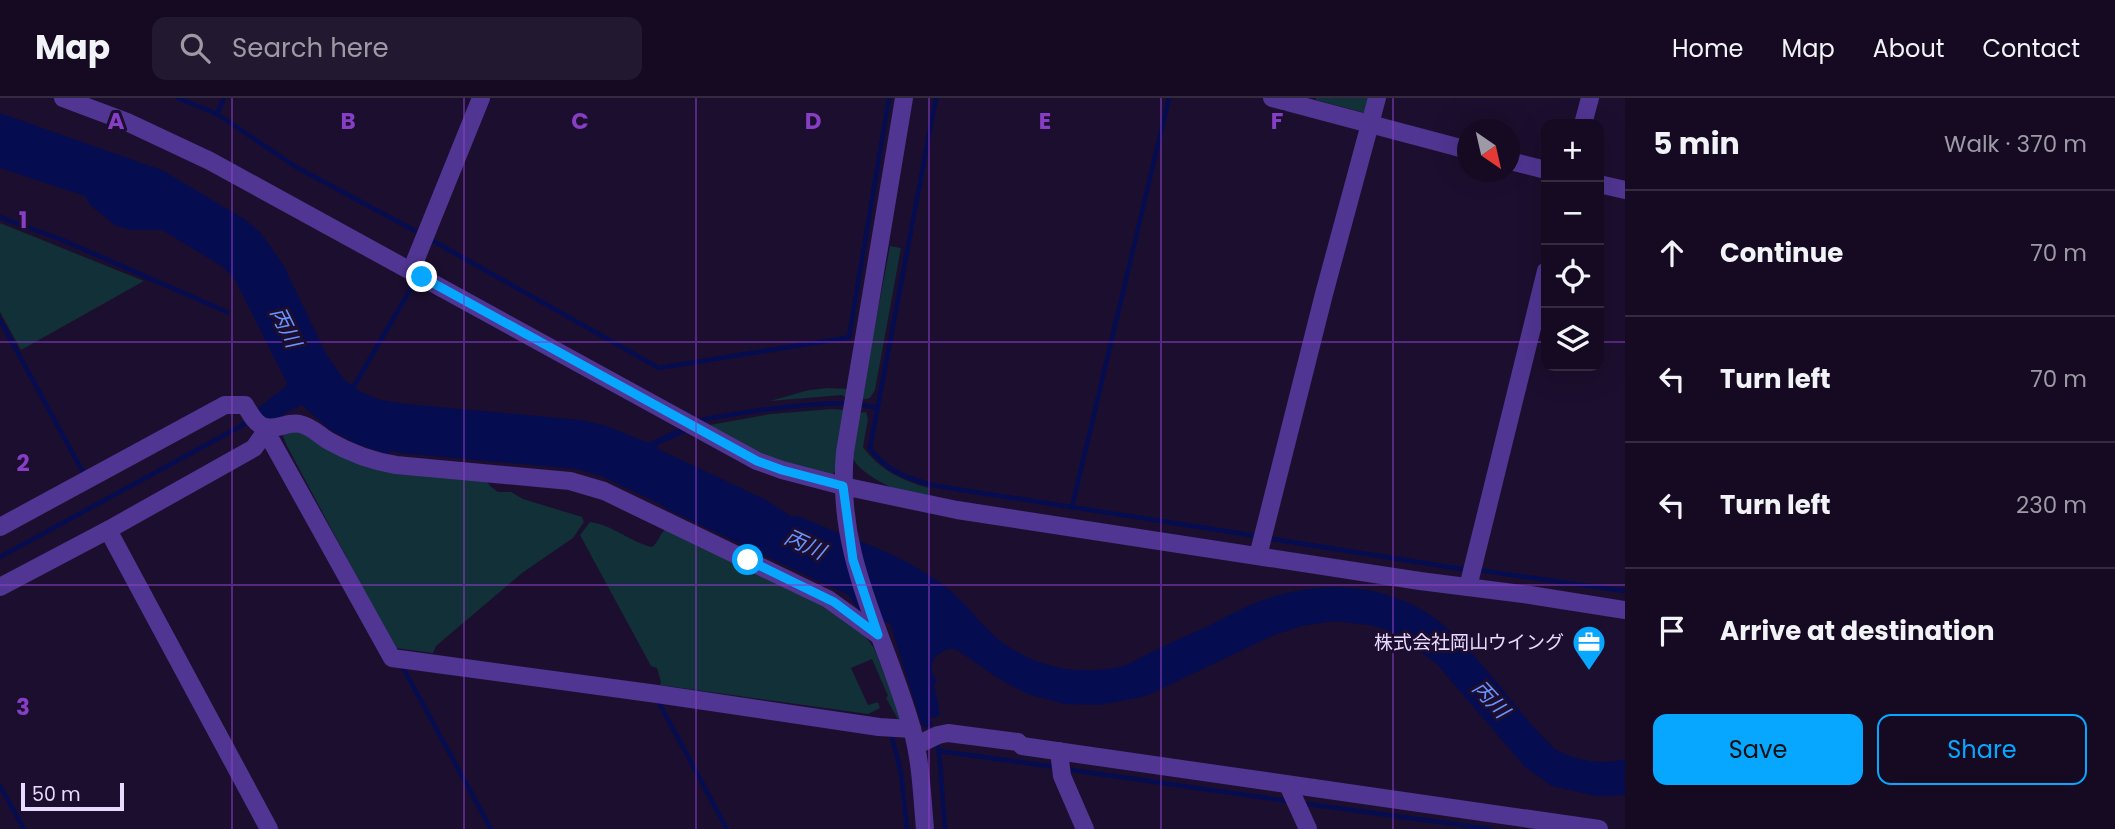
<!DOCTYPE html>
<meta charset="utf-8">
<style>
body{margin:0;font-family:Poppins,"Noto Sans JP",sans-serif;background:#22182f;color:#f1f3f6}
.controls{position:absolute;right:21px;top:21px;display:grid;overflow:hidden;border-radius:14px;box-shadow:0 7px 28px #0002}
.controls button{width:63px;height:63px;display:grid;place-items:center;padding:0;border:0;border-bottom:2px solid #342b40;background:#150a22;color:#f1f3f6;font:35px sans-serif}
.compass{position:absolute;left:1457px;top:21px;width:63px;height:63px;border-radius:50%;background:#150a22;box-shadow:0 7px 28px #0002;rotate:146deg}
.scale{position:absolute;left:21px;bottom:18px;width:103px;box-sizing:border-box;padding-left:7px;border:4px solid #e8dbff;border-top:0;font-size:19px;line-height:24px;white-space:nowrap;color:#e8dbff;-webkit-text-stroke:5px #1c0e2e;paint-order:stroke}
.stop{position:absolute;width:21px;height:21px;margin:-16px;border:5px solid #07a7ff;border-radius:50%;background:#fff}
.stop.end{background:#07a7ff;border-color:#fff;box-shadow:0 2px 7px #0008}
.list{margin:0;padding:0;list-style:none}
h2{display:flex;justify-content:space-between;align-items:center;height:91px;margin:0;padding:0 28px;font-size:30px}
h2 small{font-size:23px;font-weight:400;color:#9d9aa5}
.list li{display:grid;grid-template-columns:46px 1fr auto;gap:21px;align-items:center;box-sizing:border-box;height:126px;padding:0 28px;border-top:2px solid #342b40}
.list b{display:block;font-size:26px;white-space:nowrap}
.list em{font-size:23px;font-style:normal;color:#9d9aa5}
.actions{display:flex;gap:14px;padding:21px 28px}
.actions a{flex:1;padding:16px 0;border:2px solid #07a7ff;border-radius:14px;text-align:center;font-size:24px;color:#07a7ff}
.actions .main{background:#07a7ff;color:#111}
.icon{flex:none;width:38px;height:38px;fill:none;stroke:currentColor;stroke-width:2;stroke-linecap:round;stroke-linejoin:round}
.map{position:relative;flex:none;width:1625px;height:731px;overflow:hidden}
header{display:flex;align-items:center;gap:42px;box-sizing:border-box;height:98px;padding:0 35px;background:#150a22;border-bottom:2px solid #342b40}
header strong{font-size:33px}
nav{display:flex;gap:38px;margin-inline-start:auto;font-size:24px}
.search{width:490px;height:63px;background:#22182f;display:flex;align-items:center;gap:18px;box-sizing:border-box;padding:0 24px;border-radius:14px;color:#9d9aa5;font-size:26px}
main{display:flex}
aside{flex:1;background:#150a22}
.map>svg:first-child{display:block}
.green{fill:#113038}
.water{fill:#050d50}
.lines{fill:none;stroke-linecap:round;stroke-linejoin:round}
.stream{stroke:#050d50;stroke-width:4.5}
.minor{stroke:#503592;stroke-width:18}
.route{stroke:#07a7ff;stroke-width:9}
.grid{fill:none;stroke:#863ec5;stroke-width:2;stroke-opacity:0.55}
.labels{text-anchor:middle;dominant-baseline:central;stroke-width:6;stroke-linejoin:round;paint-order:stroke}
.poi-label{font-size:19px;fill:#e8dbff;stroke:#1c0e2e;text-anchor:end}
.water-label{font-size:21px;font-style:italic;fill:#6993ff;stroke:#1c0e2e}
.grid-label{font-size:23px;text-anchor:middle;font-weight:bold;fill:#863ec5;stroke:#1c0e2e;stroke-width:6;stroke-linejoin:round;paint-order:stroke}
</style>
<header>
<strong>Map</strong>
<div class="search"><svg class="icon" aria-label="search" viewBox="0 0 24 24"><circle cx="10" cy="10" r="6"/><path d="M15 15l6 6"/></svg>Search here</div>
<nav><a>Home</a><a>Map</a><a>About</a><a>Contact</a></nav>
</header>
<main>
<div class="map">
<svg width="1625" height="731" viewBox="0 0 1625 731">
<rect width="100%" height="100%" fill="#1c0e2e"/>
<!-- green -->
<g class="green">
<path d="M1316,0H1373L1369,16L1316,2Z"/>
<path d="M0,125L144,183L21,252L0,214Z"/>
<path d="M890,148L901,150L875,292L870,300L861,302Z"/>
<path d="M828,290L849,291L848,301L842,297L770,303L809,292Z"/>
<path d="M832,311L846,312L837,370L833,376L827,378L758,357L704,328L771,316Z"/>
<path d="M866,314L868,321L863,349C880,372 901,382 929,390L928,399C921,399 913,399 906,396C893,391 855,373 853,359C850,346 856,328 858,315Z"/>
<path d="M294,330L320,343L485,380L490,388L498,394H511L523,401L582,419L584,424L573,440L522,475L436,548L433,555L395,550L287,348L281,333Z"/>
<path d="M590,424C613,427 630,444 652,449C659,444 660,434 667,430L821,503L860,531L874,550L903,624L900,625L886,600L888,598L872,561L851,570L868,607L878,604L880,610L868,616L660,587L661,584L657,570L651,568L580,437Z"/>
</g>
<!-- water -->
<path class="water" d="M0,15L164,73L244,121L260,134L283,166L327,258L344,281L359,293L380,302L406,306L581,322L607,328L648,345L679,330L686,335L658,347V351L766,402L791,418L801,419C843,438 889,451 927,476C936,482 946,488 953,495C969,509 982,528 998,541C1036,571 1078,578 1124,568C1151,554 1178,541 1206,529C1226,519 1247,507 1269,500C1325,481 1393,486 1441,525C1484,561 1514,612 1555,651C1575,663 1603,667 1625,661V697L1596,698L1552,688L1525,669L1436,565L1391,533L1369,527L1334,523L1302,528L1274,537L1146,598L1100,607L1065,606L1028,596L1004,584L957,552L948,551L937,557L932,565V574L937,583L934,586L940,616L935,620H929L933,627L926,630L922,627L918,615L890,525L867,523L848,497L667,411L660,406L601,378L577,371L400,355L392,353L387,356L357,346L329,331L302,307L269,324L257,314L258,310L284,290L287,285L235,182L223,169L162,132H132L116,128L90,107L85,98L0,70Z"/>
<g class="lines">
<!-- stream -->
<g class="stream">
<path d="M178,0L217,16L296,69L421,136"/>
<path d="M936,0L870,350C885,373 911,382 937,388L1257,438"/>
<path d="M217,16L224,0"/>
<path d="M0,119L60,141L227,214"/>
<path d="M428,140L659,270L845,240L849,239L889,0"/>
<path d="M0,222L84,376"/>
<path d="M354,288L417,180"/>
<path d="M862,307L878,310"/>
<path d="M699,324L705,321C752,313 798,306 846,305"/>
<path d="M1072,409L1169,0"/>
<path d="M1266,440L1468,472"/>
<path d="M0,459L252,322"/>
<path d="M1477,472L1625,493"/>
<path d="M401,566L491,731"/>
<path d="M658,603L727,731"/>
<path d="M891,635L901,675L907,731"/>
<path d="M935,642L939,653L945,731"/>
<path d="M939,653L1056,669"/>
<path d="M1065,671L1288,703"/>
<path d="M0,688L24,731"/>
<path d="M1300,705L1490,731"/>
</g>
<!-- minor -->
<g class="minor">
<path d="M63,0L127,24L210,63L715,340L757,363L782,372L843,388L957,412L1420,483L1530,497L1625,512"/>
<path d="M904,0L845,354C835,460 885,535 912,631C921,663 922,698 925,731"/>
<path d="M1272,0L1468,52"/>
<path d="M1583,26L1590,0"/>
<path d="M1510,63L1546,72"/>
<path d="M1599,86L1625,92"/>
<path d="M411,173L481,0"/>
<path d="M268,330L254,350L108,432L269,731"/>
<path d="M263,338L272,344L392,560L657,596L879,629L912,631"/>
<path d="M0,429L225,307H245C250,315 254,324 262,328C275,334 286,323 300,326C311,328 319,337 329,343C350,355 372,363 396,367L570,383L604,393L828,501L878,537"/>
<path d="M1258,458L1324,196L1377,0"/>
<path d="M0,489L108,432"/>
<path d="M1468,489L1546,173"/>
<path d="M917,647L938,637L948,635L1018,644L1022,648L1599,731"/>
<path d="M1059,653L1062,678L1085,731"/>
<path d="M1288,687L1308,731"/>
</g>
</g>
<g class="lines">
<!-- route -->
<path class="route" d="M422,179L757,363L782,372L843,388L853,462L878,537L834,504L748,462"/>
</g>
<!-- grid -->
<path class="grid" d="M232,0V731M464,0V731M696,0V731M929,0V731M1161,0V731M1393,0V731M0,244H1546M1599,244H1625M0,487H1625"/>
<!-- icons -->
<defs>
<symbol id="office-pin" viewBox="-11 -11 22 30"><path d="M0 17L-7.5 6A9.5 9.5 0 1 1 7.5 6Z" fill="#07a7ff" stroke="#1c0e2e"/><path d="M-6-3h4V-5.5h4V-3h4V5H-6ZM-1-4.5V-3h2v-1.5ZM-6 0V1H6V0Z" fill="#fff"/></symbol>
</defs>
<g fill-rule="evenodd">
<use href="#office-pin" x="1570" y="525" width="38" height="52"/>
</g>
<g class="labels">
<!-- poi labels -->
<g class="poi-label">
<text x="1564" y="544">株式会社岡山ウイング</text>
</g>
<!-- water labels -->
<g class="water-label">
<text transform="translate(286 229) rotate(64)">丙川</text>
<text transform="translate(805 446) rotate(25)">丙川</text>
<text transform="translate(1491 601) rotate(47)">丙川</text>
</g>
</g>
<g class="grid-label">
<text x="116" y="31">A</text>
<text x="348" y="31">B</text>
<text x="580" y="31">C</text>
<text x="813" y="31">D</text>
<text x="1045" y="31">E</text>
<text x="1277" y="31">F</text>
<text x="23" y="130">1</text>
<text x="23" y="373">2</text>
<text x="23" y="617">3</text>
</g>
</svg>
<div class="controls">
<button>+</button>
<button>−</button>
<button><svg class="icon" aria-label="locate" viewBox="0 0 24 24"><circle cx="12" cy="12" r="6"/><path d="M12 2v4M12 18v4M2 12h4M18 12h4"/></svg></button>
<button><svg class="icon" aria-label="layers" viewBox="0 0 24 24"><path d="M12 4l9 5-9 5-9-5zM3 14l9 5 9-5"/></svg></button>
</div>
<svg class="compass" viewBox="-18 -18 36 36"><path d="M0-13l5 13h-10z" fill="#e53935"/><path d="M0 13l5-13h-10z" fill="#9d9aa5"/></svg>
<div class="scale">50 m</div>
<div class="stop" style="left:748px;top:462px"></div>
<div class="stop end" style="left:422px;top:179px"></div>
</div>
<aside>
<h2>5 min<small>Walk · 370 m</small></h2>
<ul class="list">
<li><svg class="icon" aria-label="ahead" viewBox="0 0 24 24"><path d="M12 20V5M6 11l6-6 6 6"/></svg><div><b>Continue</b></div><em>70 m</em></li>
<li><svg class="icon" aria-label="left" viewBox="0 0 24 24"><path d="M17 20v-9H6M10 6l-5 5 5 5"/></svg><div><b>Turn left</b></div><em>70 m</em></li>
<li><svg class="icon" aria-label="left" viewBox="0 0 24 24"><path d="M17 20v-9H6M10 6l-5 5 5 5"/></svg><div><b>Turn left</b></div><em>230 m</em></li>
<li><svg class="icon" aria-label="arrive" viewBox="0 0 24 24"><path d="M6 21V4h12l-3 4 3 4H6"/></svg><div><b>Arrive at destination</b></div></li>
</ul>
<div class="actions"><a class="main">Save</a><a>Share</a></div>
</aside>
</main>
